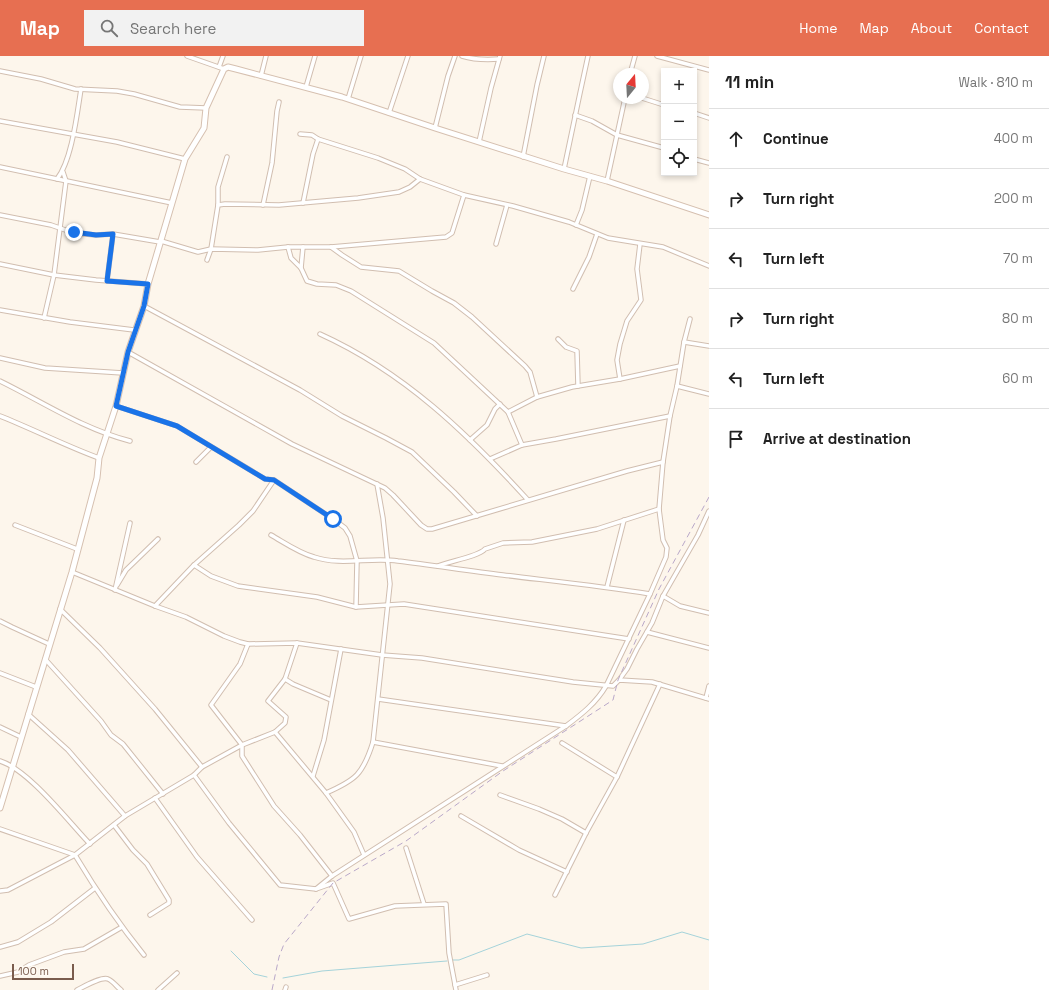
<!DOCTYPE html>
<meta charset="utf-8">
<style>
body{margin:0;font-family:"Space Grotesk",sans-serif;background:#f2f2f2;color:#222}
.controls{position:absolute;right:12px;top:12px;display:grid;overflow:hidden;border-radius:0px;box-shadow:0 2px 6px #0003}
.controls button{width:36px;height:36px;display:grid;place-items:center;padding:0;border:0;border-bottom:1px solid #e0e0e0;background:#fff;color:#222;font:20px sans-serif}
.compass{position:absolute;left:613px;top:12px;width:36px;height:36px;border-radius:50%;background:#fff;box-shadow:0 2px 6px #0003;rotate:18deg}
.scale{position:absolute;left:12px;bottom:10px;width:62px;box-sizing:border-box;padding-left:4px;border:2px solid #7a5c4d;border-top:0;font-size:11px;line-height:14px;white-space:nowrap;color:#7a5c4d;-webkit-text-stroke:3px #fffaf3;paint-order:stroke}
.stop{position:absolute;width:12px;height:12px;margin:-9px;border:3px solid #1a73e8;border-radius:50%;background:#fff}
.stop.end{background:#1a73e8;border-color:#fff;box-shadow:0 1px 4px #0008}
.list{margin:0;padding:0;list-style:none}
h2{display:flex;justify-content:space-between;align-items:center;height:52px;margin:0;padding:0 16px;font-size:17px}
h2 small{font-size:13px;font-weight:400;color:#767676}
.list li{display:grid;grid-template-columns:26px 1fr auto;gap:12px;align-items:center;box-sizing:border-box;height:60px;padding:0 16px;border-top:1px solid #e0e0e0}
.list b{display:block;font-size:15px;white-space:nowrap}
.list em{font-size:13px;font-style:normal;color:#767676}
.icon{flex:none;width:22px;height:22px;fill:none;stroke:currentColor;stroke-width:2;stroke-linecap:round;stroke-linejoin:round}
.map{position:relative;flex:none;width:709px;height:934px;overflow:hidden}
header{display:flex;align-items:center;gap:24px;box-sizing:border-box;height:56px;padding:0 20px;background:#e76f51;color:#fff}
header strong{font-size:19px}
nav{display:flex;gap:22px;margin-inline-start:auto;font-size:14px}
.search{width:280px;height:36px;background:#f2f2f2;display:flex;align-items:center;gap:10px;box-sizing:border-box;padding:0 14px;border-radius:0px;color:#767676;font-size:15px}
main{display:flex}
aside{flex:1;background:#fff}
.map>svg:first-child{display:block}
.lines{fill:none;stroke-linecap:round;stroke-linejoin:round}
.stream{stroke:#a5d3da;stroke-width:1}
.street-casing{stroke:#d1beb0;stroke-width:5.5}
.secondary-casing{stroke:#d6c0b0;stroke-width:7}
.street{stroke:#fff;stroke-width:3.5}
.secondary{stroke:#fff;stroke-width:5}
.rail{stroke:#b9a8c9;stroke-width:1;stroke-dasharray:6 4;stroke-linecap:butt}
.route{stroke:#1a73e8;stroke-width:5}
</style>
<header>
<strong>Map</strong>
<div class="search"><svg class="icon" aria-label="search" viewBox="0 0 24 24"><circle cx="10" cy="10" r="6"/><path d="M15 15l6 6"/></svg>Search here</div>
<nav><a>Home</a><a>Map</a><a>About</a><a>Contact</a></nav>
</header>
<main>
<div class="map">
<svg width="709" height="934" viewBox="0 0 709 934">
<rect width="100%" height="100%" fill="#fdf6ec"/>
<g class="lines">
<!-- stream -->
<g class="stream">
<path d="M231,895L254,918L267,921"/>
<path d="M453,904H459L527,878L581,892L643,888L682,876L709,884"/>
<path d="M283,922L322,915L447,905"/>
</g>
<defs>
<g id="street">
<path d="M187,0L224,13"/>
<path d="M462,0C475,4 486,4 499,3"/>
<path d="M657,0L709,14"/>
<path d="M219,11L223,0"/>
<path d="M0,15L41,23L75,33L117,35L134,38L180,51L206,52"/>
<path d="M630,18L635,0"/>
<path d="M261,20L266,0"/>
<path d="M306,31L315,0"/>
<path d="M642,42L664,49"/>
<path d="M348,43L361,0"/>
<path d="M389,57L408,0"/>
<path d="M694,57L709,62"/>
<path d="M575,59L592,65L617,79L664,92"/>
<path d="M0,65L117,86L185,103"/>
<path d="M435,72L448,20L455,0"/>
<path d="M300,78L312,79L318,83L378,102L405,113L420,123L464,139L513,150L569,166L608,182L663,191L709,210"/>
<path d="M479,86L491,32L500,0"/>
<path d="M523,101L537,29L544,0"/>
<path d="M694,103L709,107"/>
<path d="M0,111L172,147"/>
<path d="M564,113L580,37L588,0"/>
<path d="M57,123C72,104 77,58 81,33"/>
<path d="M607,125L625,42"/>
<path d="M303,147L313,98L318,83"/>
<path d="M218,149L225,148L279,149L358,142L399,136L410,131L420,123"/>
<path d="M263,149L272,107L277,55L279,46"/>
<path d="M0,159L51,169L74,177L96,179L113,178L160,186"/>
<path d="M576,169L582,154L590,120"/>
<path d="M161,185L198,196L211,193L258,194L288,191H331L446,181L452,177L464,139"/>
<path d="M496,188L507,149"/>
<path d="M288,191L291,202L301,212L307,225L317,228L336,229L351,235L434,287L508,356L522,389"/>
<path d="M331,191L342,199L361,211L399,215L432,235L454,247L472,261L525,310L530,316L537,341"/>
<path d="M207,204L211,193L218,149V131L227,101"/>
<path d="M0,208L54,219L96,224L148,228"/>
<path d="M301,212L303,191"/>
<path d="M107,225L113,178"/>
<path d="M573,233L589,201L597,178"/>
<path d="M144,250L300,334L342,360L386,382L412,396L454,436L477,460"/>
<path d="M0,254L70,266L134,274"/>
<path d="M44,262L54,219L66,125L63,116"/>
<path d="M320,278C404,316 467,377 528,444"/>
<path d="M558,283L566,291L577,295L578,330"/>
<path d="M684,286L709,290"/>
<path d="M128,296L292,388L385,432L393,439L421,469L427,473H432L627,415L663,406"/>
<path d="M0,302L45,312L123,317"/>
<path d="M620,323L617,304L620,288L627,265L641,244L637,213L640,188"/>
<path d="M0,325C43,346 83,373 130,385"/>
<path d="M677,330L709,338"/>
<path d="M116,350L177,370L265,423L274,424L333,463L345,472L350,480L357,505L356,551"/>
<path d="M508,356L537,341L572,331L620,323L680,310"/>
<path d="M0,360C33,373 66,390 99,402"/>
<path d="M470,384L487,369L495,353L500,348"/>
<path d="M490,403L522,389L556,383L670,360"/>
<path d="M196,406L211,391"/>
<path d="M15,469L77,493"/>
<path d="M271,479C285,487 299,497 314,501C341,510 370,501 398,505C433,509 468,515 503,519C552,525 601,530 650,538"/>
<path d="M194,509L211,520L238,530L317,541L356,551L404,548L629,583"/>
<path d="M438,510C449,505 478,501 485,493L503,487L532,486L597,473L659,453"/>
<path d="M72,516L155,550L186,561L224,580L240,586L248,588L297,587L382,599L422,602L573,626L613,630L619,624L652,626L709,643"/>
<path d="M117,529L126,514L158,483"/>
<path d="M607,531L624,464"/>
<path d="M115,534L130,467"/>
<path d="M663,540L680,550L709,557"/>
<path d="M155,550L194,509L239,469L253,455L274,424"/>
<path d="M60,553L100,592L155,653L202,711"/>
<path d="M0,565L12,571L49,588"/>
<path d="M647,576L709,592"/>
<path d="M248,588L240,608L211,649L242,689V700L274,750L300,779L332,820"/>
<path d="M45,603L101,665L111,679L123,688L163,738"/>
<path d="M0,617L36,631"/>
<path d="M285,623L293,628L331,644"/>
<path d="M619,624L627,613L637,593L652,567L663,540L698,479L709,455"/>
<path d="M706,642L709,630"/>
<path d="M378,643L566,670"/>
<path d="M28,658L68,694L125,760"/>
<path d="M0,671L21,681"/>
<path d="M275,676L326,737L354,776L364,799"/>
<path d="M373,686L502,710"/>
<path d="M562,687L617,721"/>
<path d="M0,705C29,714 68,765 90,788"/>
<path d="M194,719L229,767L280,829L316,833L333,827L349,863L395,850L446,848L449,897L456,934"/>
<path d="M313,720L324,684L341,593"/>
<path d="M326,737C356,724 363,718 373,686L390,528L383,462L377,428"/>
<path d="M500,739L539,753L562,763L586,777"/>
<path d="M155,742L197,801L252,864"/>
<path d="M461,760L519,794L567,816"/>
<path d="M114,769L133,794L147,808L169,844V847L150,859"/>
<path d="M0,773L75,799C96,834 118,867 144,899"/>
<path d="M406,792L424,848"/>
<path d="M316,833L332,820L566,670C582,658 596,647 606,630L650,538L666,501L667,492L663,484L659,453L663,406L670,360L677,330L684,286L690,263"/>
<path d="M0,835L8,834L75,799L125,760L194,719L202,711L242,689L275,676L285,667L286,661L268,645L285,623L297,587"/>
<path d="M555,839L586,777L617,721L660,628"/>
<path d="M0,891L18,886L51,866L95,832"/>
<path d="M0,920L18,916L29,909L64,896L84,893L122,871"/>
<path d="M455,929L487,919"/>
<path d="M77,934C83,931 102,920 108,923C113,925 117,931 121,934"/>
<path d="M158,934L177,917"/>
<path d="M285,934L286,931"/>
</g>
<path id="secondary" d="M0,752L72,516L97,422L99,402L116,350L128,296L144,250L148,228L172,147L185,103L204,72L206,52L224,13L228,11L236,13L342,41L435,72L564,113L607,125L709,159"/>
</defs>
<!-- street casing -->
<use href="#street" class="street-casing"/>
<!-- secondary casing -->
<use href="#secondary" class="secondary-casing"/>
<!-- street -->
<use href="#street" class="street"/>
<!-- secondary -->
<use href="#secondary" class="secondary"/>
<!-- rail -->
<path class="rail" d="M272,934L279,901L284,888L333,827L406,785L503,715L613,644L618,624L659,533L709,441"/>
</g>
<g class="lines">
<!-- route -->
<path class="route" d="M74,176L96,179L113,178L107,225L148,228L144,250L128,296L116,350L177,370L265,423L274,424L333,463"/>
</g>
</svg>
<div class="controls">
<button>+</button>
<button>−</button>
<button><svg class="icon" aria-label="locate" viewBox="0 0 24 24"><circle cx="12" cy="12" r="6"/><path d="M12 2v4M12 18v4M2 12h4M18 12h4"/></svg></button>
</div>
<svg class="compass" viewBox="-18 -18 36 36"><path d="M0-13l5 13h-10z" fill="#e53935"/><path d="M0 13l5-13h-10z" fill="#767676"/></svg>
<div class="scale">100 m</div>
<div class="stop" style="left:333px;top:463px"></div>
<div class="stop end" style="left:74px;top:176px"></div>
</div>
<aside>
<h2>11 min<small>Walk · 810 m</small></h2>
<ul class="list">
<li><svg class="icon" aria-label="ahead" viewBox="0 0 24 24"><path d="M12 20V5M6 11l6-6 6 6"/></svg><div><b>Continue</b></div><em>400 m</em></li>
<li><svg class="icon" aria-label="right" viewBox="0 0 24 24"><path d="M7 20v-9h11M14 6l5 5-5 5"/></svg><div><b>Turn right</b></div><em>200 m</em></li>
<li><svg class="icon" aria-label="left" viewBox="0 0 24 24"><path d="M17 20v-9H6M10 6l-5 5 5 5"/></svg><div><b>Turn left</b></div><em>70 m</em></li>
<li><svg class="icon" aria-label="right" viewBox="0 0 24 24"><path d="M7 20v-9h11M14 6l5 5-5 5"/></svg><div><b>Turn right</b></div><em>80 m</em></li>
<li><svg class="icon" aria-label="left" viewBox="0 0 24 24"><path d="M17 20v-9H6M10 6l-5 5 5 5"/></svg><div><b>Turn left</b></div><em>60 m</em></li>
<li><svg class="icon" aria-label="arrive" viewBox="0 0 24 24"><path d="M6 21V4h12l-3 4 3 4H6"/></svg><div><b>Arrive at destination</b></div></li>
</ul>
</aside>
</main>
